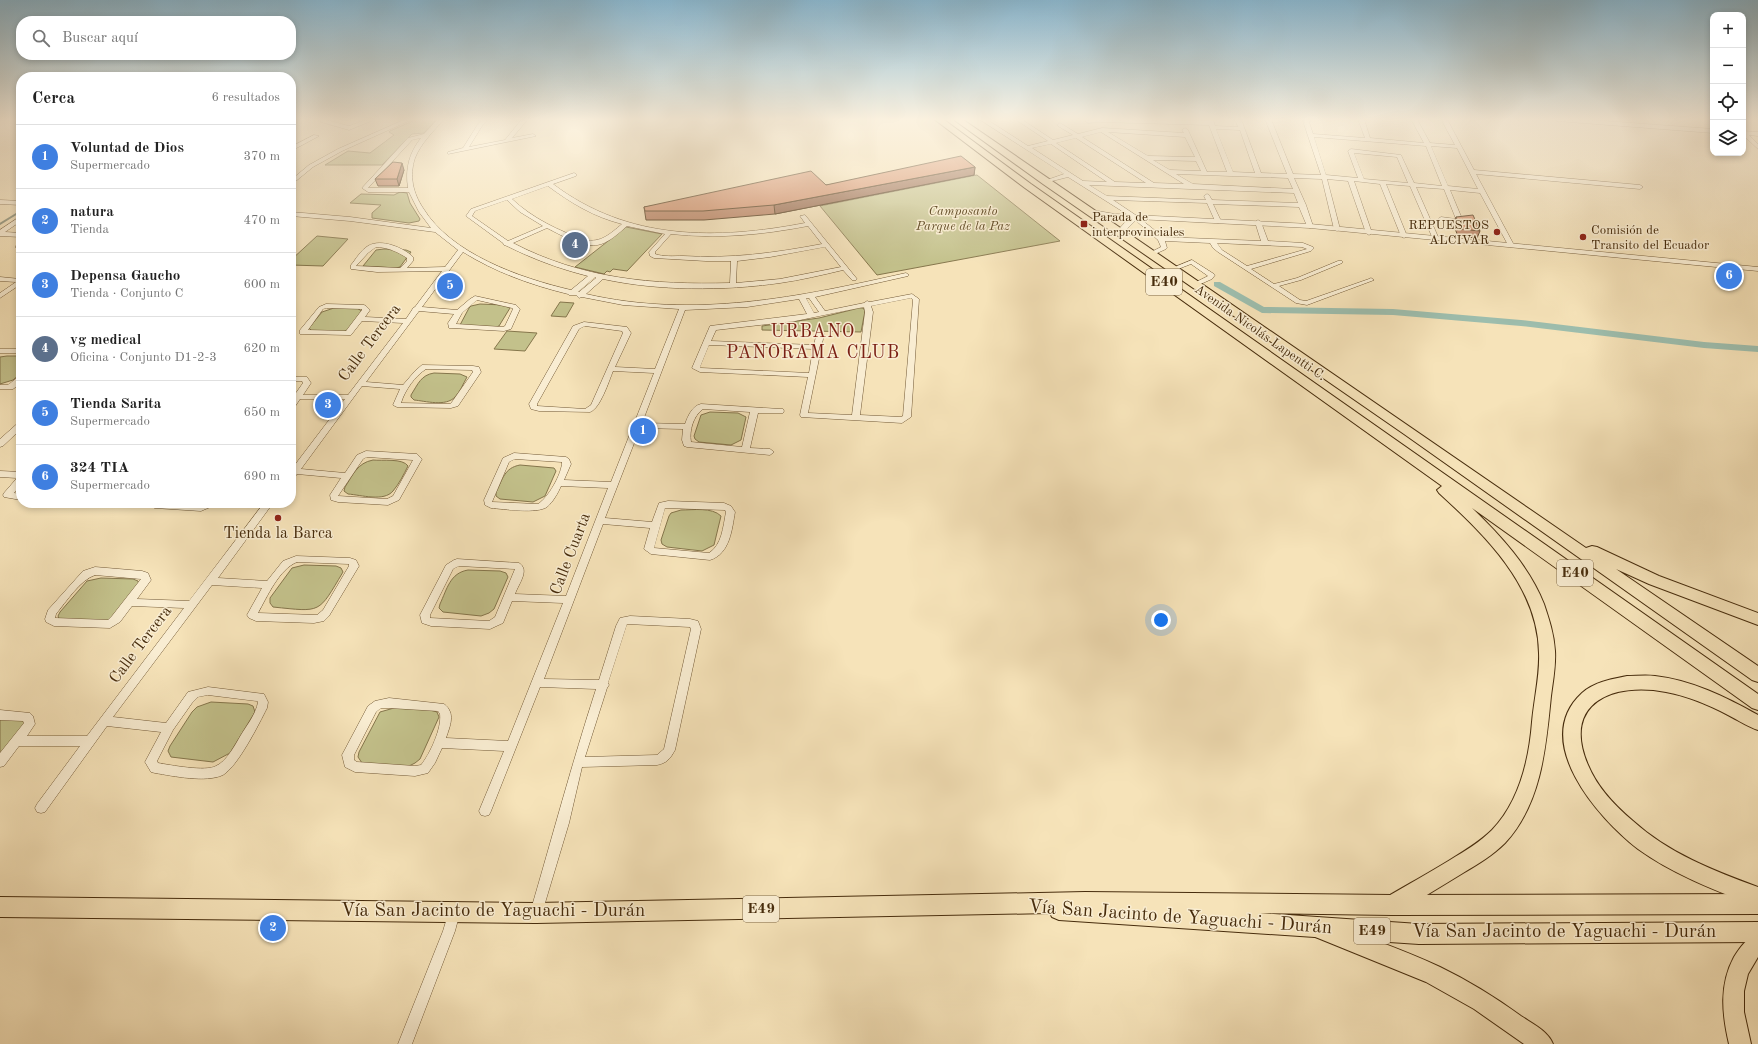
<!DOCTYPE html>
<html lang="es">
<meta charset="utf-8">
<style>
body{margin:0;font-family:"Old Standard TT",serif;background:#f2f2f2;color:#222}
.controls{position:absolute;right:12px;top:12px;display:grid;overflow:hidden;border-radius:8px;box-shadow:0 2px 6px #0003}
.controls button{width:36px;height:36px;display:grid;place-items:center;padding:0;border:0;border-bottom:1px solid #e0e0e0;background:#fff;color:#222;font:20px sans-serif}
.you{position:absolute;left:1161px;top:620px;width:14px;height:14px;margin:-10px;border:3px solid #fff;border-radius:50%;background:#1a73e8;box-shadow:0 0 0 6px #1a73e833}
.badge{display:grid;place-items:center;width:26px;height:26px;border-radius:50%;background:#ea580c;color:#fff;font-size:13px;font-weight:700}
.pin{position:absolute;translate:-50% -50%;border:2px solid #fff;box-shadow:0 1px 4px #0006}
.list{margin:0;padding:0;list-style:none}
h2{display:flex;justify-content:space-between;align-items:center;height:52px;margin:0;padding:0 16px;font-size:17px}
h2 small{font-size:13px;font-weight:400;color:#767676}
.list li{display:grid;grid-template-columns:26px 1fr auto;gap:12px;align-items:center;box-sizing:border-box;height:64px;padding:0 16px;border-top:1px solid #e0e0e0}
.list b{display:block;font-size:15px;white-space:nowrap}
.list p{margin:0;font-size:13px;white-space:nowrap;color:#767676}
.list em{font-size:13px;font-style:normal;color:#767676}
.icon{flex:none;width:22px;height:22px;fill:none;stroke:currentColor;stroke-width:2;stroke-linecap:round;stroke-linejoin:round}
.map{position:relative;flex:none;width:1758px;height:1044px;overflow:hidden}
.search{position:absolute;background:#fff;box-shadow:0 2px 6px #0003;left:16px;top:16px;width:280px;height:44px;display:flex;align-items:center;gap:10px;box-sizing:border-box;padding:0 14px;border-radius:16px;color:#767676;font-size:15px}
.panel{position:absolute;background:#fff;box-shadow:0 2px 6px #0003;left:16px;top:72px;width:280px;height:436px;border-radius:16px}
.map>svg:first-child{display:block}
.green{fill:#c3c18b;stroke:#85764c}
.lines{fill:none;stroke-linecap:round;stroke-linejoin:round}
.stream{stroke:#7b846d;stroke-width:2}
.canal{fill:#9dbeae;fill-rule:evenodd}
.minor-casing{stroke:#735a37;stroke-width:1}
.tertiary-casing{stroke:#735a37;stroke-width:1}
.primary-casing{stroke:#472c0c;stroke-width:2}
.trunk-casing{stroke:#472c0c;stroke-width:2}
.minor{fill:#f9edd2;fill-rule:evenodd}
.tertiary{fill:#f9edd2;fill-rule:evenodd}
.primary{fill:#f6e3b9;fill-rule:evenodd}
.trunk{fill:#f6e3b9;fill-rule:evenodd}
.wall{fill:#b97d5e;stroke:#472c0c}
.shaded-wall{fill:#96664c;stroke:#472c0c}
.building{fill:#d7916d;stroke:#472c0c}
.poi-dot{fill:#8f2418;stroke:#f9edd2;stroke-width:1.5}
.labels{text-anchor:middle;dominant-baseline:central;stroke-width:3;stroke-linejoin:round;paint-order:stroke}
.far-park-label{font-size:13px;font-style:italic;fill:#66512c;stroke:#f9edd2}
.far-poi-label{font-size:13px;fill:#472c0c;stroke:#f9edd2;text-anchor:start}
.far-street-label{font-size:13px;fill:#472c0c;stroke:#f9edd2}
.shield{fill:#f9edd2;stroke:#7c6647;stroke-width:1}
.shield-label{font-size:15px;font-weight:bold;fill:#472c0c}
.street-label{font-size:16px;fill:#472c0c;stroke:#f9edd2}
.poi-label{font-size:16px;fill:#472c0c;stroke:#f9edd2}
.quarter-label{font-size:18px;letter-spacing:1px;fill:#7a1f14;stroke:#f9edd2}
.near-street-label{font-size:19px;fill:#472c0c;stroke:#f9edd2}
</style>
<div class="map">
<svg width="1758" height="1044" viewBox="0 0 1758 1044">
<rect width="100%" height="100%" fill="#f6e3b9"/>
<filter id="stains"><feTurbulence type="fractalNoise" baseFrequency=".005" numOctaves="4"/><feColorMatrix values="0 0 0 0 .2 0 0 0 0 .09 0 0 0 0 .02 0 0 0 .5 -.17"/></filter>
<radialGradient id="worn" r=".72"><stop offset=".6" stop-color="#630" stop-opacity="0"/><stop offset="1" stop-color="#630" stop-opacity=".3"/></radialGradient>
<!-- green -->
<g class="green">
<path d="M417,119H437L424,133L412,134L382,165H325L348,151L370,153L394,135L389,132L390,131Z"/>
<path d="M977,175L1060,241L877,275L820,206Z"/>
<path d="M400,192L407,193L410,203L420,219L419,221L409,223L372,218V213L381,205L350,203L361,194L394,195Z"/>
<path d="M626,227L662,234L627,271L613,269L610,272L607,271L604,274L575,267Z"/>
<path d="M317,236L348,239L323,266L291,265V260Z"/>
<path d="M384,249L406,250L411,252L400,267L396,268L363,266L376,250Z"/>
<path d="M560,302L574,303L566,317L551,316Z"/>
<path d="M480,304L504,305L510,308L499,326L496,327L460,325L469,308L471,306Z"/>
<path d="M334,308H357L363,312C359,317 354,325 349,329C340,336 322,331 312,331L309,328L322,312Z"/>
<path d="M859,308H863L865,311L861,332L762,330V326L819,318Z"/>
<path d="M507,331L537,333L525,351L494,349Z"/>
<path d="M7,356H21V373L13,380L0,384V357Z"/>
<path d="M434,373L460,374L467,377C463,384 460,392 455,397C446,407 425,401 414,400L411,397V395C418,384 421,375 434,373Z"/>
<path d="M710,412L738,413L746,417L741,440L731,445L699,442L695,439L694,436L701,415Z"/>
<path d="M373,460C382,461 403,458 408,466C404,474 399,484 393,491C384,502 361,495 348,494L344,491L345,487C353,475 357,463 373,460Z"/>
<path d="M520,465L554,468L556,471L545,496L533,502L500,499L496,496V492C503,479 504,468 520,465Z"/>
<path d="M681,510C693,510 712,507 721,516L714,545L702,551L667,547L662,544L661,540L669,516L671,513Z"/>
<path d="M304,565L336,566L341,568L343,572C318,614 322,612 273,607L270,603V598L292,568Z"/>
<path d="M468,570L500,571L506,573L508,577L494,609L489,613L481,616L443,612L439,608L440,604C447,589 450,573 468,570Z"/>
<path d="M101,578L133,579L138,581L139,585L113,618L107,621H60L58,616L60,612L87,581Z"/>
<path d="M211,702L248,704L253,706L255,712L230,753L213,762L171,757L168,751L170,746L192,712L197,707Z"/>
<path d="M394,708L430,710L437,712L439,717L420,759L415,763L405,768L362,763L358,757L359,752L380,712Z"/>
<path d="M0,715L20,716L26,724L0,756Z"/>
</g>
<g class="lines">
<!-- stream -->
<path class="stream" d="M0,224L21,211"/>
<!-- canal -->
<path class="canal" d="M1214,282H1220L1264,307L1393,309L1521,320L1704,342L1758,346V352L1704,348L1521,326L1393,315L1262,313L1214,286Z"/>
<defs>
<g id="minor">
<path d="M321,119H327L326,120L349,126L368,119H376L349,130L321,122Z"/>
<path d="M406,119H413L342,151L313,167L291,185V180L309,165L338,149Z"/>
<path d="M438,119H444C433,132 421,143 415,158C409,176 413,193 423,208C451,254 520,278 571,290L588,276C560,269 533,259 507,246L504,245L503,243L466,216L471,209L574,173L576,174V176L553,184C628,241 717,240 805,223L800,216L805,215L857,279L856,280H852L843,270C822,275 801,280 780,283C724,291 658,291 603,279L586,294C695,319 799,297 906,273L909,275L908,276L815,297L825,311L864,303L867,301L870,302L912,294L919,299L911,417L902,423L801,417L800,415L808,377L700,372L692,368L710,326L807,314L799,299L747,307L685,310L642,423L685,424C688,416 692,406 701,404L780,409H783L784,411L783,413H758L750,448L770,449L774,452L770,455L687,447L684,446L682,440L683,429L640,428L605,518L652,522L659,503L668,501L724,503L731,506L735,512C732,529 730,554 710,560L651,554L644,549L650,528L603,524L544,679L599,680L616,626L620,618L630,616L690,619L698,621L701,629L675,750C670,759 667,763 657,765L582,767L569,823L542,913L540,917L536,919L532,917L530,913C552,838 572,763 596,689L540,687L491,811L489,815L485,816L481,815L479,811L504,751L442,748L435,763L428,773L415,776L355,772L345,767L342,755L368,706L375,701L389,698L444,704C456,713 450,726 446,738L508,741L563,603L512,601L503,623L490,629L431,626L422,623L420,615L446,565L454,560L457,559L519,563C530,570 519,583 515,594L566,596L608,488L561,486C558,493 553,502 547,507C537,514 504,509 491,508L485,505L484,500L503,458L514,453L566,457L569,459L571,464L564,480L611,482L654,373L613,371C609,381 600,409 590,412L539,411L531,409L529,404L573,326L584,322L627,327L631,333L615,367L655,369L679,309L623,305L582,297L579,298L576,295H569L568,294C531,285 495,272 463,252L422,307L457,310L470,299L475,296L516,305L520,309L511,329L504,331L452,328H449L448,323L454,314L419,311L366,382L403,385L415,371L422,365L473,366L479,367L481,372L458,406L451,408L397,407L393,405L400,389L362,386L301,469L345,473L357,455L366,451L417,454L422,459L399,500L388,505L338,502L331,500L330,495L341,478L297,474L294,478L291,479V470L345,399H300L294,408H291V400L303,383L302,381H291V377H307L311,383L303,395H348L403,323L362,321L351,335H348L303,334H300V330L319,307L326,304L364,305L366,306L370,310L365,317L406,319L412,310L413,308L415,307L442,271L377,272L351,269V265C356,259 361,250 368,246C381,238 404,248 413,257V261L407,268L445,267L458,250L435,232L350,221L291,216V212L350,217L431,228L419,212L409,192H368L362,188L408,138L424,134ZM421,138C409,153 405,169 408,188H368L412,140ZM548,186C571,203 594,217 622,224C610,234 601,243 585,240C559,231 532,218 512,199ZM507,200L520,212L543,226L508,241L472,216L475,211ZM627,226L665,234L649,252L650,256L654,258L706,261H731L730,283C653,285 582,279 513,243L547,228C563,236 587,251 604,243C613,239 620,232 627,226ZM808,226L822,244C775,253 730,259 683,256C674,256 663,257 655,254V252L671,234C719,239 761,235 808,226ZM376,247C387,247 398,252 407,258V261L400,268L356,266L368,253ZM825,247L841,267L780,279L736,283L737,261L770,257ZM595,277L596,278L579,292H578ZM806,298H809L819,312L814,313ZM911,298L913,300L912,312L903,416L901,417L860,415L873,312L871,306ZM477,300L512,308L513,309L505,326L503,327L456,324L462,313ZM864,307L865,312L852,415L808,413L824,334L823,332H817L814,345L711,341L716,330L795,321ZM327,308L362,309V310L346,331L308,330L323,309ZM585,326L622,331L623,333L591,405L585,409L537,406V404L579,329ZM709,345L813,349L809,373L701,368L700,367ZM426,369L472,370L473,372L452,402L450,404L401,403C405,390 415,376 426,369ZM703,409L750,412L742,447L691,442C689,431 693,416 703,409ZM367,457L413,460L393,496L387,499L338,496L363,459ZM515,459L562,462C562,474 548,498 538,504L492,502L509,462ZM665,508L725,510L726,512C723,527 722,545 709,553L654,548ZM459,566L515,569L495,617L489,621L430,618V615L453,569ZM627,624L690,627L691,629L664,749L657,755L585,757L607,688L609,685L608,683ZM381,708H389L438,711L440,714C442,728 430,754 421,765L415,766L357,762L354,760V755L376,712Z"/>
<path d="M483,119H489L482,126L469,147L505,140L522,119H528L512,138L533,134L536,136L448,154V152L463,148L478,124Z"/>
<path d="M979,119H986L1028,146L1048,141L1015,119H1021L1053,140L1073,135L1058,126L1057,125L1060,123L1078,134L1102,128L1184,133L1182,130L1185,128L1188,130L1207,172H1227L1209,125L1099,122L1088,123L1085,121L1088,119L1208,121L1207,119H1213L1215,126L1238,127L1235,119H1241L1261,173L1287,174L1265,119H1271L1293,174L1321,175L1303,121L1306,119H1313L1309,122L1313,134L1365,138L1358,119H1364L1370,138L1424,143L1411,119H1417L1430,143L1455,145L1441,119H1447L1474,170L1640,185L1643,187L1640,189L1476,174L1514,245L1511,247L1508,245L1480,193L1450,190L1463,221C1458,224 1443,222 1438,219L1441,217L1456,219L1444,189L1416,187L1439,239L1436,241L1433,239L1410,186L1386,184L1407,236L1404,238L1401,236L1380,184L1354,181L1372,233L1369,235L1366,233L1348,181L1327,179L1340,229L1337,231L1334,229L1322,179L1294,178L1306,205L1313,226L1310,228L1307,226L1299,207L1213,204L1221,221L1218,223L1215,221L1207,203L1113,200L1137,216L1163,237L1261,241L1255,222L1258,220L1261,222L1268,241L1303,243L1313,247L1314,248L1311,251L1251,269L1274,284L1297,278L1338,261H1342V263L1301,280L1279,286L1300,300L1306,301L1369,279L1371,278L1374,280L1307,305L1296,303L1218,252L1213,248L1210,243L1165,241L1167,248L1166,249L1153,255H1149V253L1161,247L1158,240L1133,218L1068,177L1044,183V181L1064,174ZM1216,129L1240,130L1255,173L1233,172ZM1101,132L1184,184L1154,183L1082,137ZM1108,132L1185,137L1195,157L1148,156ZM1314,137L1426,146L1442,186L1414,183L1401,155L1351,149L1348,151L1358,178L1326,175ZM1076,138L1146,183L1115,182L1056,143ZM1051,144L1107,182L1083,181L1032,148ZM1431,146L1457,148L1478,189L1448,186ZM1354,153L1397,157L1408,183L1364,179ZM1153,160L1196,161L1201,171L1170,170ZM1176,174L1288,178L1293,189L1193,184ZM1089,185L1294,193L1298,203L1212,200L1209,195L1207,194L1204,196L1206,200L1107,196ZM1217,243L1302,247L1307,249L1247,266L1222,250Z"/>
<path d="M1554,119H1578L1713,129V133L1557,121Z"/>
<path d="M1743,131L1758,132V136L1749,135L1758,144V149L1743,135Z"/>
<path d="M314,135L319,136L291,151V147Z"/>
<path d="M0,200L21,201V205L0,204Z"/>
<path d="M21,216V221L5,232L21,233V237L0,236V230Z"/>
<path d="M21,243V250L16,248V246Z"/>
<path d="M1192,260L1214,274L1215,275L1212,279L1196,286L1194,285V283L1208,276L1191,264L1173,271L1170,269Z"/>
<path d="M0,277L20,279L21,284L0,298V293L16,282L0,281Z"/>
<rect x="0" y="349" width="21" height="4"/>
<path d="M18,377H21V383L13,389H0V385H8Z"/>
<path d="M21,422V429L3,446L0,447V439L18,423Z"/>
<path d="M0,471L21,472V484L14,493L21,494V500L4,497L3,495L4,493L17,478L0,477Z"/>
<path d="M148,503L200,505L204,503H216L215,505L201,511L155,508Z"/>
<path d="M264,503H273L218,578L267,581L283,561L296,556L350,558L356,560L359,566L329,616L324,621L314,623L256,621L249,618L247,615L262,588L212,585L113,717L166,723L188,692L208,687L264,694L268,702L267,708C259,724 238,766 223,775C206,783 173,776 155,773L151,772L145,762L161,732L107,726L45,812L41,813L37,812L35,808L37,804L80,746H19L4,766L0,767V753L24,723L23,721L0,720V710L30,713L33,716L35,724L27,736H87L184,608L132,606L120,622L110,628L54,626L46,622L45,619L48,610L83,571L95,567L142,571L148,573L151,580L137,599L189,601ZM297,562L349,564V566L323,610L317,615L258,613C267,597 279,569 297,562ZM95,575L141,579L112,616L108,620L55,618L56,614C66,602 80,580 95,575ZM208,695L257,701L258,702C256,714 247,725 241,735C235,745 227,761 216,766C206,772 170,765 158,763L157,761L173,730L192,703L198,697Z"/>
<path d="M454,906L458,908L460,912L455,931L412,1044H398L443,931L450,908Z"/>
</g>
<path id="tertiary" d="M1086,209L1115,214L1310,224L1758,267V271L1310,228L1137,219L1126,230L1128,234L1124,236H1121L1118,230L1128,219L1089,213L1085,211Z"/>
<path id="primary" d="M1085,892L1392,895L1758,894V914L1392,915L1259,913L1419,924L1758,922V942L1419,944L1059,920L1052,917L1050,913L536,923L0,917V897L536,903Z"/>
<g id="trunk">
<path d="M934,119H943L1031,184L1758,694V710L1752,708L1472,508C1500,535 1529,566 1544,604C1549,619 1554,634 1555,651C1556,665 1553,681 1551,696C1546,746 1542,803 1505,843C1493,855 1478,864 1463,873C1442,886 1420,899 1399,912L1392,915L1385,912L1382,905L1385,898C1407,885 1429,873 1450,860C1465,851 1480,842 1492,830C1519,802 1529,760 1532,722C1534,699 1540,675 1539,653C1538,586 1485,535 1439,493L1437,490L1442,486L1025,188Z"/>
<path d="M953,119H962L1586,548L1592,546L1597,547L1659,576L1758,613V625L1649,584L1616,569L1758,666V682L1752,680L1404,434L1043,184Z"/>
<path d="M1627,676C1636,676 1646,675 1655,676C1691,680 1726,697 1758,715V730C1748,727 1738,720 1728,715C1709,705 1688,696 1666,692C1614,682 1561,702 1588,765C1597,787 1615,806 1633,821C1668,853 1714,871 1758,887V907C1717,891 1674,875 1638,849C1598,818 1530,741 1582,693C1594,682 1612,679 1627,676Z"/>
<path d="M1315,917C1356,934 1400,948 1440,967C1469,981 1496,998 1521,1016C1533,1024 1548,1031 1553,1044H1524L1474,1009L1426,982L1308,934L1305,927L1308,920Z"/>
<path d="M1758,934V957L1748,974L1744,991V1012L1751,1044H1729C1722,1014 1719,985 1734,957C1741,946 1746,939 1758,934Z"/>
</g>
</defs>
<!-- minor casing -->
<use href="#minor" class="minor-casing"/>
<!-- tertiary casing -->
<use href="#tertiary" class="tertiary-casing"/>
<!-- primary casing -->
<use href="#primary" class="primary-casing"/>
<!-- trunk casing -->
<use href="#trunk" class="trunk-casing"/>
<!-- minor -->
<use href="#minor" class="minor"/>
<!-- tertiary -->
<use href="#tertiary" class="tertiary"/>
<!-- primary -->
<use href="#primary" class="primary"/>
<!-- trunk -->
<use href="#trunk" class="trunk"/>
</g>
<!-- wall -->
<g class="wall">
<path d="M975,167L974,175L775,214L704,220H646L644,207Z"/>
<path d="M404,170L399,186H378L375,179Z"/>
<path d="M1456,217L1480,231L1477,238L1458,236L1453,224Z"/>
</g>
<!-- shaded-wall -->
<g class="shaded-wall">
<path d="M402,163L404,170L399,186L397,179Z"/>
<path d="M975,167L974,175L775,214L774,205Z"/>
</g>
<!-- building -->
<g class="building">
<path d="M961,156L975,167L774,205L703,211H645L644,207L811,171L826,185Z"/>
<path d="M393,162L402,163L397,179H375Z"/>
<path d="M1473,215L1480,231L1461,229L1456,217Z"/>
</g>
<!-- sky -->
<linearGradient id="sky" x2="0" y2="1"><stop stop-color="#8ab8d1"/><stop offset="0.45" stop-color="#fbf2e0"/><stop offset="1" stop-color="#fbf2e0" stop-opacity="0"/></linearGradient>
<rect width="1758" height="265" fill="url(#sky)"/>
<!-- markers -->
<g class="poi-dot">
<rect x="1080" y="220" width="8" height="8" rx="2"/>
<circle cx="1497" cy="232" r="4"/>
<circle cx="1583" cy="237" r="4"/>
<circle cx="278" cy="518" r="4"/>
</g>
<g class="labels">
<!-- far-park labels -->
<g class="far-park-label">
<text x="963" y="211">Camposanto<tspan x="963" dy="15">Parque de la Paz</tspan></text>
</g>
<!-- far-poi labels -->
<g class="far-poi-label">
<text x="1092" y="217">Parada de<tspan x="1092" dy="15">interprovinciales</tspan></text>
<text x="1489" y="225" text-anchor="end">REPUESTOS<tspan x="1489" dy="15">ALCIVAR</tspan></text>
<text x="1591" y="230">Comisión de<tspan x="1591" dy="15">Transito del Ecuador</tspan></text>
</g>
<!-- far-street labels -->
<g class="far-street-label">
<text transform="translate(1260 333) rotate(35)">Avenida Nicolás Lapentti C.</text>
</g>
<!-- shield labels -->
<g class="shield">
<rect x="1146" y="269" width="36" height="26" rx="3"/>
<rect x="1557" y="560" width="36" height="26" rx="3"/>
<rect x="743" y="896" width="36" height="26" rx="3"/>
<rect x="1354" y="918" width="36" height="26" rx="3"/>
</g>
<g class="shield-label">
<text x="1164" y="282">E40</text>
<text x="1575" y="573">E40</text>
<text x="761" y="909">E49</text>
<text x="1372" y="931">E49</text>
</g>
<!-- street labels -->
<g class="street-label">
<text transform="translate(370 343) rotate(-53)">Calle Tercera</text>
<text transform="translate(571 554) rotate(-69)">Calle Cuarta</text>
<text transform="translate(141 645) rotate(-53)">Calle Tercera</text>
</g>
<!-- poi labels -->
<g class="poi-label">
<text x="278" y="534">Tienda la Barca</text>
</g>
<!-- quarter labels -->
<g class="quarter-label">
<text x="813" y="332">URBANO<tspan x="813" dy="21">PANORAMA CLUB</tspan></text>
</g>
<!-- near-street labels -->
<g class="near-street-label">
<text x="493" y="911">Vía San Jacinto de Yaguachi - Durán</text>
<text transform="translate(1180 918) rotate(4)">Vía San Jacinto de Yaguachi - Durán</text>
<text x="1564" y="932">Vía San Jacinto de Yaguachi - Durán</text>
</g>
</g>
<rect width="100%" height="100%" filter="url(#stains)"/>
<rect width="100%" height="100%" fill="url(#worn)"/>
</svg>
<div class="controls">
<button>+</button>
<button>−</button>
<button><svg class="icon" aria-label="locate" viewBox="0 0 24 24"><circle cx="12" cy="12" r="6"/><path d="M12 2v4M12 18v4M2 12h4M18 12h4"/></svg></button>
<button><svg class="icon" aria-label="layers" viewBox="0 0 24 24"><path d="M12 4l9 5-9 5-9-5zM3 14l9 5 9-5"/></svg></button>
</div>
<div class="you"></div>
<div class="pin badge" style="left:643px;top:431px;background:#3f7fe0">1</div>
<div class="pin badge" style="left:273px;top:928px;background:#3f7fe0">2</div>
<div class="pin badge" style="left:328px;top:405px;background:#3f7fe0">3</div>
<div class="pin badge" style="left:575px;top:245px;background:#5c6f8a">4</div>
<div class="pin badge" style="left:450px;top:286px;background:#3f7fe0">5</div>
<div class="pin badge" style="left:1729px;top:276px;background:#3f7fe0">6</div>
<div class="search"><svg class="icon" aria-label="search" viewBox="0 0 24 24"><circle cx="10" cy="10" r="6"/><path d="M15 15l6 6"/></svg>Buscar aquí</div>
<section class="panel">
<h2>Cerca<small>6 resultados</small></h2>
<ul class="list">
<li><span class="badge" style="background:#3f7fe0">1</span><div><b>Voluntad de Dios</b><p>Supermercado</p></div><em>370 m</em></li>
<li><span class="badge" style="background:#3f7fe0">2</span><div><b>natura</b><p>Tienda</p></div><em>470 m</em></li>
<li><span class="badge" style="background:#3f7fe0">3</span><div><b>Depensa Gaucho</b><p>Tienda · Conjunto C</p></div><em>600 m</em></li>
<li><span class="badge" style="background:#5c6f8a">4</span><div><b>vg medical</b><p>Oficina · Conjunto D1-2-3</p></div><em>620 m</em></li>
<li><span class="badge" style="background:#3f7fe0">5</span><div><b>Tienda Sarita</b><p>Supermercado</p></div><em>650 m</em></li>
<li><span class="badge" style="background:#3f7fe0">6</span><div><b>324 TIA</b><p>Supermercado</p></div><em>690 m</em></li>
</ul>
</section>
</div>
